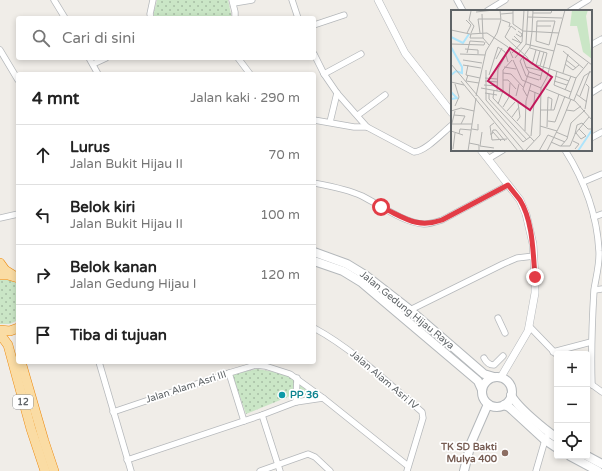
<!DOCTYPE html>
<html lang="id">
<meta charset="utf-8">
<style>
body{margin:0;font-family:"Varela Round",sans-serif;background:#f2f2f2;color:#222}
.controls{position:absolute;right:12px;bottom:12px;display:grid;overflow:hidden;border-radius:4px;box-shadow:0 2px 6px #0003}
.controls button{width:36px;height:36px;display:grid;place-items:center;padding:0;border:0;border-bottom:1px solid #e0e0e0;background:#fff;color:#222;font:20px sans-serif}
.stop{position:absolute;width:12px;height:12px;margin:-9px;border:3px solid #e23c46;border-radius:50%;background:#fff}
.stop.end{background:#e23c46;border-color:#fff;box-shadow:0 1px 4px #0008}
.list{margin:0;padding:0;list-style:none}
h2{display:flex;justify-content:space-between;align-items:center;height:52px;margin:0;padding:0 16px;font-size:17px}
h2 small{font-size:13px;font-weight:400;color:#767676}
.list li{display:grid;grid-template-columns:26px 1fr auto;gap:12px;align-items:center;box-sizing:border-box;height:60px;padding:0 16px;border-top:1px solid #e0e0e0}
.list b{display:block;font-size:15px;white-space:nowrap}
.list p{margin:0;font-size:13px;white-space:nowrap;color:#767676}
.list em{font-size:13px;font-style:normal;color:#767676}
.icon{flex:none;width:22px;height:22px;fill:none;stroke:currentColor;stroke-width:2;stroke-linecap:round;stroke-linejoin:round}
.map{position:relative;flex:none;width:602px;height:471px;overflow:hidden}
.search{position:absolute;background:#fff;box-shadow:0 2px 6px #0003;left:16px;top:16px;width:300px;height:44px;display:flex;align-items:center;gap:10px;box-sizing:border-box;padding:0 14px;border-radius:4px;color:#767676;font-size:15px}
.panel{position:absolute;background:#fff;box-shadow:0 2px 6px #0003;left:16px;top:72px;width:300px;height:292px;border-radius:4px}
.map>svg:first-child{display:block}
.park{fill:url(#park-dots)}
.lines{fill:none;stroke-linecap:round;stroke-linejoin:round}
.minor-casing{stroke:#b5b8bb;stroke-width:7}
.tertiary-casing{stroke:#b5b8bb;stroke-width:8}
.secondary-casing{stroke:#b4b8bb;stroke-width:10}
.trunk-casing{stroke:#ed880b;stroke-width:10}
.minor{stroke:#fff;stroke-width:5.5}
.tertiary{stroke:#fff;stroke-width:7}
.secondary{stroke:#fff;stroke-width:8}
.trunk{stroke:#fadca4;stroke-width:9}
.route{stroke:#e23c46;stroke-width:5}
.culture-dot{fill:#0f9aa8;stroke:#fff;stroke-width:1.5}
.education-dot{fill:#8d6e63;stroke:#fff;stroke-width:1.5}
.labels{text-anchor:middle;dominant-baseline:central;stroke-width:3.5;stroke-linejoin:round;paint-order:stroke}
.shield{fill:#fff;stroke:#8f9295;stroke-width:1}
.shield-label{font-size:9px;font-weight:bold;fill:#5f6467}
.street-label{font-size:10px;fill:#5f6467;stroke:#fff}
.culture-label{font-size:10px;font-weight:bold;fill:#0d838f;stroke:#fff;text-anchor:start}
.education-label{font-size:10px;font-weight:bold;fill:#785e54;stroke:#fff;text-anchor:end}
.inset-river{fill:none;stroke:#ade4fb;stroke-width:2}
.inset-road{fill:none;stroke:#b2b2b0;stroke-width:1}
.view{fill:#c2185b;fill-opacity:0.15;stroke:#c2185b;stroke-width:2}
.inset-edge{fill:none;stroke:#5f6467;stroke-width:2}
</style>
<div class="map">
<svg width="602" height="471" viewBox="0 0 602 471">
<defs>
<pattern id="park-dots" width="8" height="8" patternUnits="userSpaceOnUse"><rect width="8" height="8" fill="#cae6c6"/><path d="M2 2h.1M6 6h.1" fill="none" stroke="#a7bea5" stroke-width="1.8" stroke-linecap="round"/></pattern>
</defs>
<rect width="100%" height="100%" fill="#f0ede8"/>
<!-- park -->
<g class="park">
<path d="M157,0H228L231,14V18H154V12Z"/>
<path d="M0,280H10L18,284V320L10,324H0Z"/>
<path d="M257,369L275,372L291,376L312,395L295,394L246,414L232,374Z"/>
</g>
<g class="lines">
<defs>
<g id="minor">
<path d="M54,0L65,18"/>
<path d="M232,0L235,12V18"/>
<path d="M292,0L298,18"/>
<path d="M457,0L463,11"/>
<path d="M234,3L252,0"/>
<path d="M487,11L505,0"/>
<path d="M570,11L588,0"/>
<path d="M151,18L150,14L153,0"/>
<path d="M314,25L344,15"/>
<path d="M591,45L602,39"/>
<path d="M0,50L18,80"/>
<path d="M314,54L324,74L337,93L367,127"/>
<path d="M89,58L98,74"/>
<path d="M238,58L250,74"/>
<path d="M93,64L106,58"/>
<path d="M324,74L361,54"/>
<path d="M591,93L602,86"/>
<path d="M358,115L385,95"/>
<path d="M314,120L354,127H367L414,152C426,151 442,133 452,125"/>
<path d="M330,122L337,93"/>
<path d="M591,138L602,132"/>
<path d="M565,150C584,180 597,214 599,251C600,263 596,277 594,290C592,322 591,353 592,385"/>
<path d="M488,159L503,150"/>
<path d="M583,182L602,174"/>
<path d="M314,183C330,186 347,189 362,196C380,205 404,223 424,224C430,224 436,222 442,220L508,185"/>
<path d="M594,217L602,214"/>
<path d="M0,218L18,214"/>
<path d="M595,290L602,289"/>
<path d="M410,310L503,264L517,258L534,256"/>
<path d="M498,318L505,333"/>
<path d="M529,326L557,355"/>
<path d="M314,328C353,349 388,383 422,412L423,418L407,471"/>
<path d="M553,352L591,342"/>
<path d="M484,358C486,362 489,365 494,365L503,356"/>
<path d="M99,362L131,471"/>
<path d="M229,373L244,421"/>
<path d="M587,381L602,392"/>
<path d="M296,402L297,378"/>
<path d="M113,412L229,373L256,365L265,366L290,374L323,398"/>
<path d="M262,415L280,471"/>
<path d="M127,460L262,415L296,402L323,398L408,466"/>
<path d="M260,471L308,454L315,457L330,471"/>
<path d="M536,471L545,440L549,433"/>
</g>
<g id="tertiary">
<path d="M378,0L405,53L452,113"/>
<path d="M481,150L520,200L526,214L533,244L535,277V293L529,326L528,331L501,377"/>
</g>
<g id="secondary">
<path d="M314,252L347,264L365,275L410,310L484,374L494,377"/>
<path d="M314,261L343,271L361,282L478,381L482,390"/>
<circle cx="497" cy="392" r="15"/>
<path d="M511,395C517,407 545,430 557,438"/>
<path d="M504,405L509,407L545,440L557,448"/>
<path d="M570,456L598,471"/>
<path d="M587,456L602,464"/>
<path d="M464,471L471,443L488,404"/>
</g>
<g id="trunk">
<path d="M0,263L5,270L13,275"/>
<path d="M0,275H8L18,278"/>
<path d="M0,330L10,331L18,328"/>
<path d="M0,334L8,345L31,429L45,471"/>
<path d="M21,362L44,441L54,471"/>
</g>
</defs>
<!-- minor casing -->
<use href="#minor" class="minor-casing"/>
<!-- tertiary casing -->
<use href="#tertiary" class="tertiary-casing"/>
<!-- secondary casing -->
<use href="#secondary" class="secondary-casing"/>
<!-- trunk casing -->
<use href="#trunk" class="trunk-casing"/>
<!-- minor -->
<use href="#minor" class="minor"/>
<!-- tertiary -->
<use href="#tertiary" class="tertiary"/>
<!-- secondary -->
<use href="#secondary" class="secondary"/>
<!-- trunk -->
<use href="#trunk" class="trunk"/>
</g>
<g class="lines">
<!-- route -->
<path class="route" d="M381,207C404,217 416,229 442,220L508,185C512,190 516,195 520,200C533,221 533,253 535,277"/>
</g>
<!-- markers -->
<circle class="culture-dot" cx="282" cy="395" r="4"/>
<circle class="education-dot" cx="505" cy="453" r="4"/>
<g class="labels">
<!-- shield labels -->
<rect class="shield" x="13" y="395" width="20" height="14" rx="3"/>
<g class="shield-label">
<text x="23" y="402">12</text>
</g>
<!-- street labels -->
<g class="street-label">
<text transform="translate(407 310) rotate(39)">Jalan Gedung Hijau Raya</text>
<text transform="translate(384 380) rotate(40)">Jalan Alam Asri IV</text>
<text transform="translate(186 387) rotate(-18)">Jalan Alam Asri III</text>
</g>
<!-- culture labels -->
<g class="culture-label">
<text x="290" y="395">PP 36</text>
</g>
<!-- education labels -->
<g class="education-label">
<text x="497" y="447">TK SD Bakti<tspan x="497" dy="12">Mulya 400</tspan></text>
</g>
</g>
<!-- overview -->
<g transform="translate(451 10)">
<rect width="141" height="141" fill="#f0ede8"/>
<path d="M121,0H137L135,6L141,49L132,42L126,16H119Z" fill="#cae6c6"/>
<path class="inset-river" d="M0,27L12,33L18,24M0,37L11,57V63L5,61L0,65M0,82L6,88L0,89M127,141L141,120"/>
<path class="inset-road" d="M62,0V14L72,21L108,23M25,2L43,0M82,3H100L101,0M31,4L32,28L38,35M50,4L62,3M77,7L111,8M15,10L20,15L16,23M51,10L59,13L58,17M86,11H104L98,35L85,31ZM86,16H100M0,20L19,24L36,23L57,37L62,48M65,20L60,16L54,27L76,47L79,53L99,59M81,21L82,0M81,22L79,37L69,51L75,66L88,70M20,23L23,16L18,10L20,1M29,23L27,9H50M20,24L19,28H32M65,24L70,27L71,24L67,21M61,29L70,33L63,26M0,34L33,35L34,32M75,34L103,41M106,34L117,37L141,55M79,38L96,43L89,70M14,39L27,40V44M112,41L132,58M16,43L19,31L33,32M61,43L71,32L73,0M9,44L34,45M64,48L75,34L77,0M72,48L75,57L92,61M45,49L51,38M12,50L31,53M62,50L71,70L90,78M115,50L125,58M0,54L73,141M114,54L122,60L128,55M12,55L30,58M17,55L15,65L29,68M81,55L85,40M85,55L89,41M89,56L93,42M53,57L65,59M75,57L78,62L90,66M99,59L125,68M35,60V90L72,132L79,127M106,61L103,75L120,82M52,63L60,64L72,77M112,63L117,44M17,65L15,71L28,73M38,65L47,37L54,42L57,52M104,66L118,71M34,68L46,69M52,70H57L65,79M10,71L67,141M34,71L47,72M103,71L116,75M0,72L13,75M4,74L8,87L4,96M33,75L47,76M30,78L52,82M95,79L124,91L141,110M43,80L42,88L83,131M78,80L90,85M114,80L120,66M46,81L47,59L55,45M34,83L46,85M38,84V89L76,130M125,84L136,92M25,86L35,41L46,23L50,10L49,0M65,86L68,74M76,86L72,79L78,62M129,86L139,61M118,88L125,68L137,53M123,90L133,66L141,61M47,94L52,81V60L61,50M52,97L58,87L59,73M134,99L138,77L135,74M89,100H103L108,84M115,100L123,101L130,96M0,101L10,98L23,101M56,101L64,92M3,105L14,106L10,114M61,107L68,97M66,111L69,107L67,93M97,111L104,112L114,86M43,113L39,116L41,130L56,129M131,113L137,119H141M0,114H21M89,116L106,121M0,117L4,101M96,117L97,87L101,89L100,100M21,119L27,120V114M0,121L12,125M74,121L75,91L80,74M31,122L29,136L43,138M42,122L50,131M105,122L117,127M125,123L130,129L135,126L128,119M8,124L9,119L20,120M39,124H41L42,120H45L54,131M124,124L126,115L131,113M80,126L84,82M122,131L128,134L124,139M100,132L109,136H119L124,124L138,107M18,133L28,135V141M110,136L116,129L120,113L134,100M2,139L4,123M17,141L25,88M74,141L89,125L90,78L96,67L114,0M88,141L97,125L114,132M96,141L111,111L120,89"/>
<path class="view" d="M59,38L101,67L79,100L37,71Z"/>
<rect width="141" height="141" class="inset-edge"/>
</g>
</svg>
<div class="controls">
<button>+</button>
<button>−</button>
<button><svg class="icon" aria-label="locate" viewBox="0 0 24 24"><circle cx="12" cy="12" r="6"/><path d="M12 2v4M12 18v4M2 12h4M18 12h4"/></svg></button>
</div>
<div class="stop" style="left:381px;top:207px"></div>
<div class="stop end" style="left:535px;top:277px"></div>
<div class="search"><svg class="icon" aria-label="search" viewBox="0 0 24 24"><circle cx="10" cy="10" r="6"/><path d="M15 15l6 6"/></svg>Cari di sini</div>
<section class="panel">
<h2>4 mnt<small>Jalan kaki · 290 m</small></h2>
<ul class="list">
<li><svg class="icon" aria-label="ahead" viewBox="0 0 24 24"><path d="M12 20V5M6 11l6-6 6 6"/></svg><div><b>Lurus</b><p>Jalan Bukit Hijau II</p></div><em>70 m</em></li>
<li><svg class="icon" aria-label="left" viewBox="0 0 24 24"><path d="M17 20v-9H6M10 6l-5 5 5 5"/></svg><div><b>Belok kiri</b><p>Jalan Bukit Hijau II</p></div><em>100 m</em></li>
<li><svg class="icon" aria-label="right" viewBox="0 0 24 24"><path d="M7 20v-9h11M14 6l5 5-5 5"/></svg><div><b>Belok kanan</b><p>Jalan Gedung Hijau I</p></div><em>120 m</em></li>
<li><svg class="icon" aria-label="arrive" viewBox="0 0 24 24"><path d="M6 21V4h12l-3 4 3 4H6"/></svg><div><b>Tiba di tujuan</b></div></li>
</ul>
</section>
</div>
